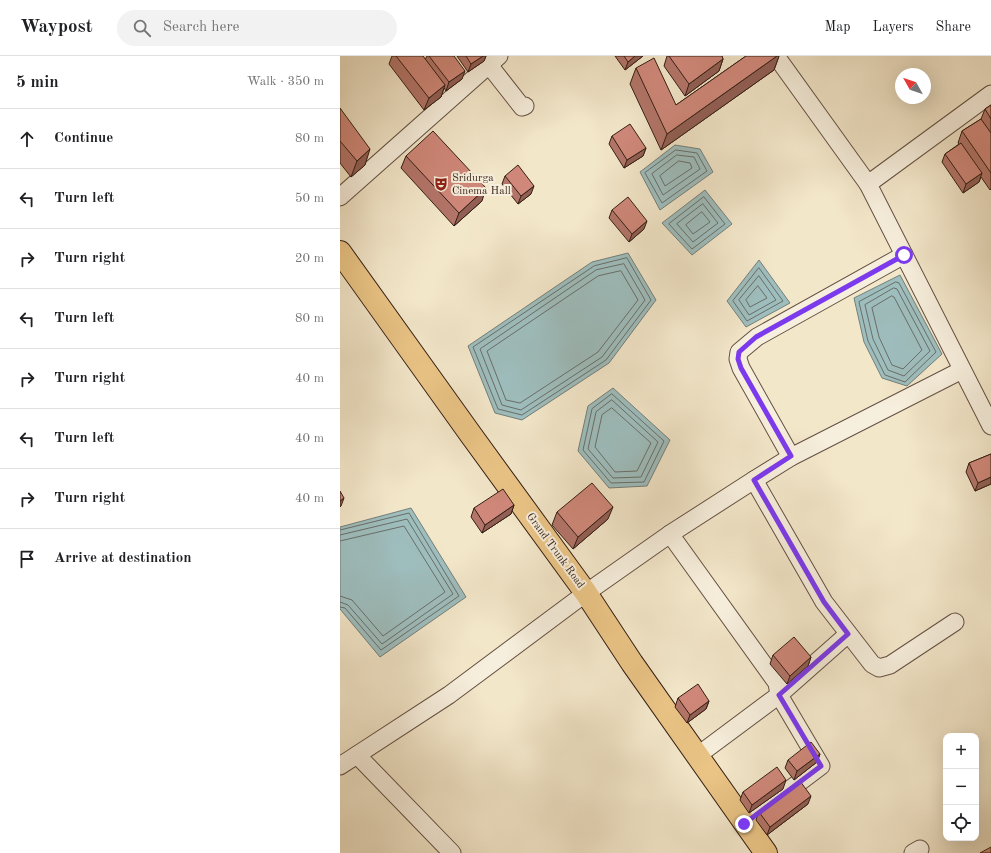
<!DOCTYPE html>
<meta charset="utf-8">
<style>
body{margin:0;font-family:"Old Standard TT",serif;background:#f2f2f2;color:#202124}
.controls{position:absolute;right:12px;bottom:12px;display:grid;overflow:hidden;border-radius:8px;box-shadow:0 4px 16px #0002}
.controls button{width:36px;height:36px;display:grid;place-items:center;padding:0;border:0;border-bottom:1px solid #e0e0e0;background:#fff;color:#202124;font:20px sans-serif}
.compass{position:absolute;left:555px;top:12px;width:36px;height:36px;border-radius:50%;background:#fff;box-shadow:0 4px 16px #0002;rotate:310deg}
.stop{position:absolute;width:12px;height:12px;margin:-9px;border:3px solid #7c3aed;border-radius:50%;background:#fff}
.stop.end{background:#7c3aed;border-color:#fff;box-shadow:0 1px 4px #0008}
.list{margin:0;padding:0;list-style:none}
h2{display:flex;justify-content:space-between;align-items:center;height:52px;margin:0;padding:0 16px;font-size:17px}
h2 small{font-size:13px;font-weight:400;color:#757577}
.list li{display:grid;grid-template-columns:26px 1fr auto;gap:12px;align-items:center;box-sizing:border-box;height:60px;padding:0 16px;border-top:1px solid #e0e0e0}
.list b{display:block;font-size:15px;white-space:nowrap}
.list em{font-size:13px;font-style:normal;color:#757577}
.icon{flex:none;width:22px;height:22px;fill:none;stroke:currentColor;stroke-width:2;stroke-linecap:round;stroke-linejoin:round}
.map{position:relative;flex:none;width:651px;height:797px;overflow:hidden}
header{display:flex;align-items:center;gap:24px;box-sizing:border-box;height:56px;padding:0 20px;background:#fff;border-bottom:1px solid #e0e0e0}
header strong{font-size:19px}
nav{display:flex;gap:22px;margin-inline-start:auto;font-size:14px}
.search{width:280px;height:36px;background:#f2f2f2;display:flex;align-items:center;gap:10px;box-sizing:border-box;padding:0 14px;border-radius:22px;color:#757577;font-size:15px}
main{display:flex}
aside{flex:1;background:#fff}
.map>svg:first-child{display:block}
.water{fill:#9ebebe;stroke:#747e7a}
.lines{fill:none;stroke-linecap:round;stroke-linejoin:round}
.shore{stroke:#696e69;stroke-width:1}
.minor-casing{stroke:#645042;stroke-width:19}
.primary-casing{stroke:#341e14;stroke-width:24}
.minor{stroke:#f7efdd;stroke-width:17}
.primary{stroke:#eac485;stroke-width:22}
.wall{fill:#b37569;stroke:#341e14}
.shaded-wall{fill:#925f55;stroke:#341e14}
.building{fill:#d0887a;stroke:#341e14}
.route{stroke:#7c3aed;stroke-width:5}
.labels{text-anchor:middle;dominant-baseline:central;stroke-width:4;stroke-linejoin:round;paint-order:stroke}
.poi-label{font-size:11px;fill:#341e14;stroke:#f7efdd;text-anchor:start}
.street-label{font-size:11px;fill:#341e14;stroke:#f7efdd}
</style>
<header>
<strong>Waypost</strong>
<div class="search"><svg class="icon" aria-label="search" viewBox="0 0 24 24"><circle cx="10" cy="10" r="6"/><path d="M15 15l6 6"/></svg>Search here</div>
<nav><a>Map</a><a>Layers</a><a>Share</a></nav>
</header>
<main>
<aside>
<h2>5 min<small>Walk · 350 m</small></h2>
<ul class="list">
<li><svg class="icon" aria-label="ahead" viewBox="0 0 24 24"><path d="M12 20V5M6 11l6-6 6 6"/></svg><div><b>Continue</b></div><em>80 m</em></li>
<li><svg class="icon" aria-label="left" viewBox="0 0 24 24"><path d="M17 20v-9H6M10 6l-5 5 5 5"/></svg><div><b>Turn left</b></div><em>50 m</em></li>
<li><svg class="icon" aria-label="right" viewBox="0 0 24 24"><path d="M7 20v-9h11M14 6l5 5-5 5"/></svg><div><b>Turn right</b></div><em>20 m</em></li>
<li><svg class="icon" aria-label="left" viewBox="0 0 24 24"><path d="M17 20v-9H6M10 6l-5 5 5 5"/></svg><div><b>Turn left</b></div><em>80 m</em></li>
<li><svg class="icon" aria-label="right" viewBox="0 0 24 24"><path d="M7 20v-9h11M14 6l5 5-5 5"/></svg><div><b>Turn right</b></div><em>40 m</em></li>
<li><svg class="icon" aria-label="left" viewBox="0 0 24 24"><path d="M17 20v-9H6M10 6l-5 5 5 5"/></svg><div><b>Turn left</b></div><em>40 m</em></li>
<li><svg class="icon" aria-label="right" viewBox="0 0 24 24"><path d="M7 20v-9h11M14 6l5 5-5 5"/></svg><div><b>Turn right</b></div><em>40 m</em></li>
<li><svg class="icon" aria-label="arrive" viewBox="0 0 24 24"><path d="M6 21V4h12l-3 4 3 4H6"/></svg><div><b>Arrive at destination</b></div></li>
</ul>
</aside>
<div class="map">
<svg width="651" height="797" viewBox="0 0 651 797">
<rect width="100%" height="100%" fill="#f3e7ca"/>
<filter id="stains"><feTurbulence type="fractalNoise" baseFrequency=".005" numOctaves="4"/><feColorMatrix values="0 0 0 0 .2 0 0 0 0 .09 0 0 0 0 .02 0 0 0 .5 -.17"/></filter>
<radialGradient id="worn" r=".72"><stop offset=".6" stop-color="#630" stop-opacity="0"/><stop offset="1" stop-color="#630" stop-opacity=".3"/></radialGradient>
<!-- water -->
<g class="water">
<path d="M335,89L360,93L373,116L320,154L300,116Z"/>
<path d="M365,134L392,168L352,199L322,167Z"/>
<path d="M288,197L316,244L269,307L182,364L155,357L128,290L252,206Z"/>
<path d="M419,204L450,247L406,271L387,245Z"/>
<path d="M560,219L602,298L567,330L542,322L524,286L514,242Z"/>
<path d="M273,332L330,384L307,430L269,432L238,395L248,350Z"/>
<path d="M71,452L126,541L40,601L0,553V471Z"/>
</g>
<g class="lines">
<!-- shore -->
<g class="shore">
<path d="M336,94L357,97L367,115L322,147L305,117Z"/>
<path d="M337,99L354,101L360,113L323,139L312,118Z"/>
<path d="M339,105L350,107L352,112L325,130L320,120Z"/>
<path d="M364,141L385,168L352,193L329,168Z"/>
<path d="M363,148L378,167L353,186L337,168Z"/>
<path d="M362,156L370,166L353,178L346,169Z"/>
<path d="M287,202L311,244L266,304L182,359L158,353L133,291L254,210Z"/>
<path d="M284,208L305,244L262,301L181,354L162,349L140,293L256,214Z"/>
<path d="M419,212L443,245L407,265L393,245Z"/>
<path d="M281,215L298,244L258,296L180,347L166,344L147,295L258,220Z"/>
<path d="M419,220L436,244L409,259L399,244Z"/>
<path d="M556,226L559,227L596,296L565,326L545,319L528,285L519,246Z"/>
<path d="M418,230L427,242L410,251L406,244Z"/>
<path d="M554,232L557,233L590,295L564,320L548,314L533,283L525,249Z"/>
<path d="M552,240L554,241L582,294L563,313L552,309L539,281L532,252Z"/>
<path d="M272,338L324,385L304,426L271,427L243,394L252,353Z"/>
<path d="M272,344L318,386L301,421L273,422L248,393L256,356Z"/>
<path d="M272,352L311,387L297,415L275,416L255,391L262,359Z"/>
<path d="M0,474L69,457L119,540L41,594L5,552L0,551"/>
<path d="M0,479L67,463L113,538L42,588L8,549L0,546"/>
<path d="M0,485L64,470L105,536L43,580L12,544L0,540"/>
</g>
<defs>
<g id="minor">
<path d="M436,0L528,128L651,370"/>
<path d="M149,9L182,51L185,50"/>
<path d="M528,128L651,38"/>
<path d="M0,141L159,0"/>
<path d="M451,401L401,312L398,303L399,296L417,281L564,199"/>
<path d="M414,424L484,546L532,608L539,612L550,609L615,566"/>
<path d="M330,478L437,627L439,639L481,710L404,768"/>
<path d="M17,699L112,797"/>
<path d="M357,700L439,639L508,578"/>
<path d="M0,710L109,639L246,537L330,478L414,424L451,401L622,314"/>
<path d="M573,797L580,793"/>
</g>
<path id="primary" d="M0,196L131,379L246,537L292,607L426,797"/>
</defs>
<!-- minor casing -->
<use href="#minor" class="minor-casing"/>
<!-- primary casing -->
<use href="#primary" class="primary-casing"/>
<!-- minor -->
<use href="#minor" class="minor"/>
<!-- primary -->
<use href="#primary" class="primary"/>
</g>
<!-- wall -->
<g class="wall">
<path d="M52,0H83L85,4L87,0H114L122,23L106,35L104,32L101,41L84,54L49,8Z"/>
<path d="M117,0H146L144,5L128,16Z"/>
<path d="M275,0H303L285,14Z"/>
<path d="M327,0H382L383,3L379,15L345,40L324,10Z"/>
<path d="M406,0H439L434,14L321,94L290,28L296,12L336,49Z"/>
<path d="M651,49V133L650,134L641,121L639,126L623,137L602,106L605,98L619,88L618,87L622,75L641,63L645,53Z"/>
<path d="M0,52L25,109L11,121L0,107Z"/>
<path d="M272,80L306,92L303,100L284,112L269,88Z"/>
<path d="M66,100L142,145L114,170L61,112Z"/>
<path d="M165,120L191,138L178,148L162,128Z"/>
<path d="M272,154L304,173L289,186L269,162Z"/>
<path d="M651,398V428L635,435L626,416L629,407Z"/>
<path d="M174,449L171,458L142,477L131,461L134,452Z"/>
<path d="M217,456L268,463L233,493L212,469Z"/>
<path d="M433,599L471,601L468,610L447,628L430,608Z"/>
<path d="M338,642L369,645L366,653L347,667L335,651Z"/>
<path d="M480,698L477,706L454,724L445,712L448,704Z"/>
<path d="M443,733L409,757L400,744L403,736Z"/>
<path d="M468,748L427,779L416,764L419,756Z"/>
</g>
<!-- shaded-wall -->
<g class="shaded-wall">
<path d="M143,0H146L144,5L128,16L131,8Z"/>
<path d="M295,0H303L285,14L288,6Z"/>
<path d="M437,0H439L434,14L321,94L327,78Z"/>
<path d="M383,3L379,15L345,40L349,28Z"/>
<path d="M125,15L122,23L106,35L109,26Z"/>
<path d="M105,29L101,41L84,54L89,42Z"/>
<path d="M306,92L303,100L284,112L287,104Z"/>
<path d="M30,93L25,109L11,121L17,105Z"/>
<path d="M642,117L639,126L623,137L626,128Z"/>
<path d="M194,130L191,138L178,148L181,140Z"/>
<path d="M146,132L142,145L114,170L119,157Z"/>
<path d="M307,165L304,173L289,186L292,178Z"/>
<path d="M651,421V428L635,435L638,427Z"/>
<path d="M4,442L1,450L0,451V445Z"/>
<path d="M174,449L171,458L142,477L145,469Z"/>
<path d="M273,451L268,463L233,493L238,481Z"/>
<path d="M471,601L468,610L447,628L450,620Z"/>
<path d="M369,645L366,653L347,667L350,659Z"/>
<path d="M480,698L477,706L454,724L457,715Z"/>
<path d="M446,724L443,733L409,757L412,749Z"/>
<path d="M471,740L468,748L427,779L430,771Z"/>
</g>
<!-- building -->
<g class="building">
<path d="M56,0H83L105,29L89,42Z"/>
<path d="M89,0H114L125,15L109,26Z"/>
<path d="M126,0H143L131,8Z"/>
<path d="M284,0H295L288,6Z"/>
<path d="M329,0H382L383,3L349,28Z"/>
<path d="M406,0H437L327,78L296,12L314,2L336,49Z"/>
<path d="M651,49V63L645,53Z"/>
<path d="M0,52L30,93L17,105L0,85Z"/>
<path d="M641,63L651,77V117L622,75Z"/>
<path d="M290,68L306,92L287,104L272,80Z"/>
<path d="M93,75L146,132L119,157L66,100Z"/>
<path d="M621,87L642,117L626,128L605,98Z"/>
<path d="M178,109L194,130L181,140L165,120Z"/>
<path d="M288,141L307,165L292,178L272,154Z"/>
<path d="M651,398V421L638,427L629,407Z"/>
<path d="M252,427L273,451L238,481L217,456Z"/>
<path d="M163,433L174,449L145,469L134,452Z"/>
<path d="M0,435L4,442L0,445Z"/>
<path d="M454,581L471,601L450,620L433,599Z"/>
<path d="M358,628L369,645L350,659L338,642Z"/>
<path d="M471,686L480,698L457,715L448,704Z"/>
<path d="M437,711L446,724L412,749L403,736Z"/>
<path d="M460,725L471,740L430,771L419,756Z"/>
<path d="M651,791V797H640Z"/>
</g>
<g class="lines">
<!-- route -->
<path class="route" d="M404,768L481,710L439,639L508,578L484,546L414,424L451,400L401,312L398,303L399,296L416,281L564,199"/>
</g>
<!-- icons -->
<defs>
<symbol id="theatre-bare" viewBox="-9 -9 18 18"><path d="M-5-5.5Q0-4 5-5.5V0Q5 5 0 6Q-5 5-5 0ZM-3.3-2.5H-1v1.5H-3.3ZM1-2.5H3.3v1.5H1ZM-2.8 1Q0 5.5 2.8 1Z" fill="#8f2418" stroke="#f7efdd" stroke-width="2.5" paint-order="stroke"/></symbol>
</defs>
<g fill-rule="evenodd">
<use href="#theatre-bare" x="91" y="118" width="20" height="20"/>
</g>
<g class="labels">
<!-- poi labels -->
<g class="poi-label">
<text x="112" y="122">Sridurga<tspan x="112" dy="13">Cinema Hall</tspan></text>
</g>
<!-- street labels -->
<g class="street-label">
<text transform="translate(215 495) rotate(54)">Grand Trunk Road</text>
</g>
</g>
<rect width="100%" height="100%" filter="url(#stains)"/>
<rect width="100%" height="100%" fill="url(#worn)"/>
</svg>
<div class="controls">
<button>+</button>
<button>−</button>
<button><svg class="icon" aria-label="locate" viewBox="0 0 24 24"><circle cx="12" cy="12" r="6"/><path d="M12 2v4M12 18v4M2 12h4M18 12h4"/></svg></button>
</div>
<svg class="compass" viewBox="-18 -18 36 36"><path d="M0-13l5 13h-10z" fill="#e53935"/><path d="M0 13l5-13h-10z" fill="#757577"/></svg>
<div class="stop" style="left:564px;top:199px"></div>
<div class="stop end" style="left:404px;top:768px"></div>
</div>
</main>
